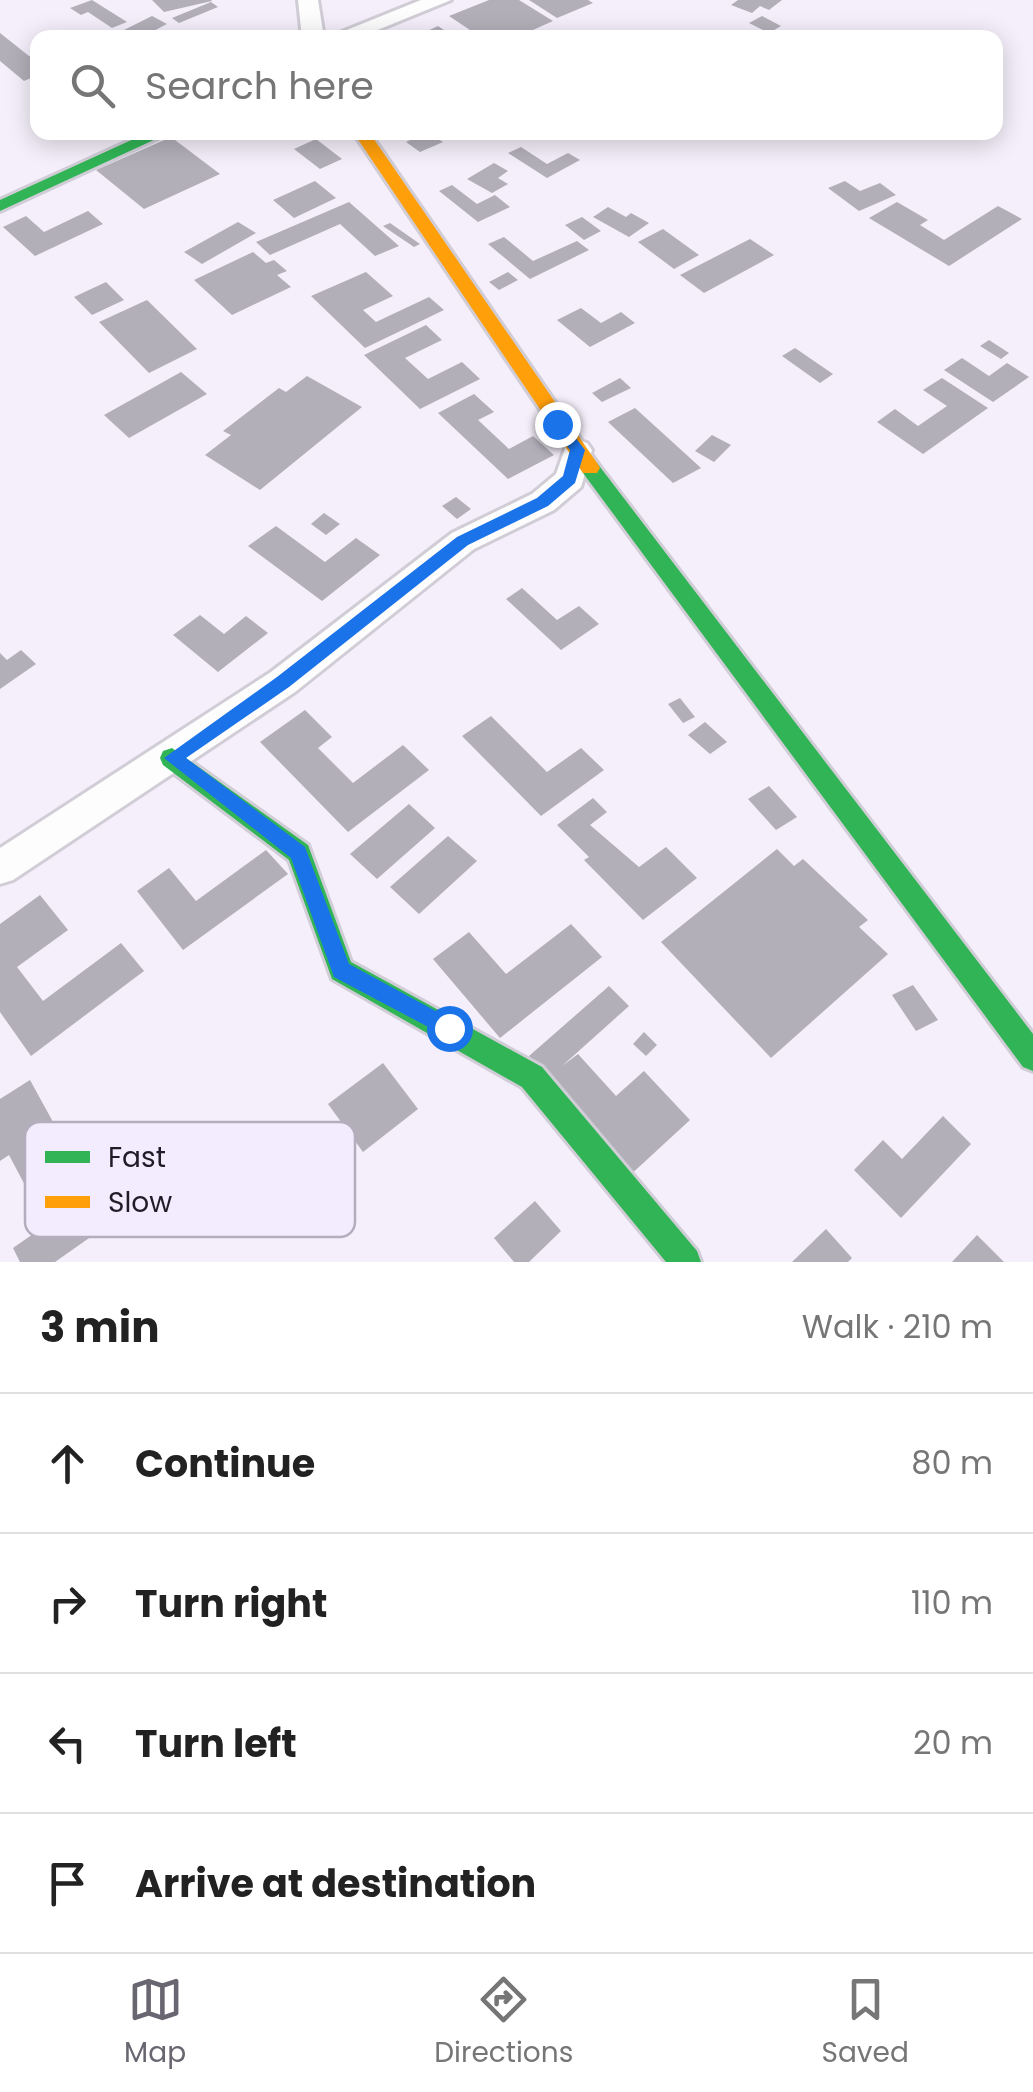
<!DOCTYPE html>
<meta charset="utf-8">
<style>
body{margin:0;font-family:Poppins,sans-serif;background:#f6f6f6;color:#222}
.stop{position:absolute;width:30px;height:30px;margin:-22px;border:8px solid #1a73e8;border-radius:50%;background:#fff}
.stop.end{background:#1a73e8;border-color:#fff;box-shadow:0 2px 10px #0008}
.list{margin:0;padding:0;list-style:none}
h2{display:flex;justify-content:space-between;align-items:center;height:130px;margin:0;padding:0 40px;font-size:42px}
h2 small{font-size:32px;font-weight:400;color:#767676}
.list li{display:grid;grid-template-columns:65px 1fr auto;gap:30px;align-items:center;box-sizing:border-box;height:140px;padding:0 40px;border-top:2px solid #e0e0e0}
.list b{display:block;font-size:38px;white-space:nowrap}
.list em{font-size:32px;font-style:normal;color:#767676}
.icon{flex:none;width:55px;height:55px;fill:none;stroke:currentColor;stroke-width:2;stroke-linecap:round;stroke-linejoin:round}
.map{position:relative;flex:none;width:1033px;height:1262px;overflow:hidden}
.search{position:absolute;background:#fff;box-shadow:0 5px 25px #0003;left:30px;right:30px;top:30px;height:110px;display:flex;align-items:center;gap:25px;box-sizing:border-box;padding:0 35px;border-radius:20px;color:#767676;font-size:38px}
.sheet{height:690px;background:#fff}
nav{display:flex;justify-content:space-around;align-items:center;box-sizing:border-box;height:140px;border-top:2px solid #e0e0e0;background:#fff;font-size:28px;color:#767676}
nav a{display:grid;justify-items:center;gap:5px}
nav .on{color:#6a6671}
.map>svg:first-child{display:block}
.building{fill:#b3afb9}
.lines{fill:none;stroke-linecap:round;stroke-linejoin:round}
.street-casing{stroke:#d1cdd7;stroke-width:6}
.fast-casing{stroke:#d1cdd7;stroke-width:6}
.slow-casing{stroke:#d1cdd7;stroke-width:6}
.street{fill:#fdfdfe;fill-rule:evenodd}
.fast{fill:#30b455;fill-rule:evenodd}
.slow{fill:#ff9f0a;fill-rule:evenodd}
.route{fill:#1a73e8}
.key{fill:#f3ebfe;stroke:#b4adbe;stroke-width:2.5}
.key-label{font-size:28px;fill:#201c27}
</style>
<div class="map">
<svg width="1033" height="1262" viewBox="0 0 1033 1262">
<rect width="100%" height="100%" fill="#f4effa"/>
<!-- building -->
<g class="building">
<path d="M92,0L127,22L112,28L88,12L81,15L70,8Z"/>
<path d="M152,0H211L212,1L164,12Z"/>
<path d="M489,0H519L553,21L515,38H482L449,16Z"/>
<path d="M529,0H588L593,3L557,18Z"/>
<path d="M738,0H782L769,10L760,6L752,13L731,5Z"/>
<path d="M211,2L218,7L179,23L172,18Z"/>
<path d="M152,16L167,24L140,38L114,35Z"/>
<path d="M762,16L781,26L769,33L749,23Z"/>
<path d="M438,26L456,38H412Z"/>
<path d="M0,33L29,56L38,53V75L24,81L0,61Z"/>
<path d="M427,132L443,142L420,152L406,142Z"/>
<path d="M171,137L220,174L144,209L96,170Z"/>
<path d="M316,139L342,159L320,169L294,149Z"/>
<path d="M521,147L547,164L568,153L580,160L547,178L508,153Z"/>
<path d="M494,163L508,171L498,178L508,184L492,193L467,179Z"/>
<path d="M315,181L336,198L294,218L273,200Z"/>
<path d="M845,181L860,191L880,183L896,195L859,211L828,188Z"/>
<path d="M452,185L477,204L495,195L510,207L478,222L439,191Z"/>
<path d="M349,202L399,246L375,256L340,224L270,255L256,242Z"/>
<path d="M897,202L928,220L920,225L944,240L998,206L1022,219L949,266L869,218Z"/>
<path d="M608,207L626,217L631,213L649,223L629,237L593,217Z"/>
<path d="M88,211L103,224L35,256L3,227L26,216L44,232Z"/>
<path d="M582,217L601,231L584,240L565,225Z"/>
<path d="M238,222L256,233L202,264L184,252Z"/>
<path d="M390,223L420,244L414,247L383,226Z"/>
<path d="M663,229L699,255L674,269L638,242Z"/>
<path d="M504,237L533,261L577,241L589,250L530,279L488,244Z"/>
<path d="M750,239L774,255L704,293L680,275Z"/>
<path d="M253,252L266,263L274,260L287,271L277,275L291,287L232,315L194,280Z"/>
<path d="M366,272L393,296L363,310L376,322L429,297L444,310L365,348L311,296Z"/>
<path d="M508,272L518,280L499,290L489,282Z"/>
<path d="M106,282L124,300L92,315L74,297Z"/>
<path d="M147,300L197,349L149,373L99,322Z"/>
<path d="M581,308L601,323L621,312L635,323L590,347L557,320Z"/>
<path d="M426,325L442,340L405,358L428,379L462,362L480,379L420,409L364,355Z"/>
<path d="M989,340L1009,353L1001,359L980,346Z"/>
<path d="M795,348L833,374L820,383L782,356Z"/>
<path d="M962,358L989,376L1007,363L1029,377L993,402L944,370Z"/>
<path d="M181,372L207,394L129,438L104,415Z"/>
<path d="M307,376L362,407L260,490L205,455L231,435L223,431L279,388L286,392Z"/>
<path d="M620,378L631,388L602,402L592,393Z"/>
<path d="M942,378L988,408L923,454L877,422L895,409L918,426L947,406L923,390Z"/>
<path d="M474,394L494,412L478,420L509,449L533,436L554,455L508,479L438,413Z"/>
<path d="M635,408L701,468L673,483L608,422Z"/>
<path d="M712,435L731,445L714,462L695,451Z"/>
<path d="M456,497L471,509L457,519L442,506Z"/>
<path d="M324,513L340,524L326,535L311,524Z"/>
<path d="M276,526L325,562L356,538L380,555L322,601L248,546Z"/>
<path d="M522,588L557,620L579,606L599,624L561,650L506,599Z"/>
<path d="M200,615L224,634L246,616L268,633L218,672L173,635Z"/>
<path d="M21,650L36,664L0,689V653L7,660Z"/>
<path d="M680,698L695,717L683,723L668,704Z"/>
<path d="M305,710L332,737L318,748L353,783L403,745L429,770L348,832L260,742Z"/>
<path d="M491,716L547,772L581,748L604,770L541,816L462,736Z"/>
<path d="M705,722L727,742L710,754L688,735Z"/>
<path d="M769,786L797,817L776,830L748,799Z"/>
<path d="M593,798L607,812L590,825L639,867L666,847L697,878L643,920L584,860L589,857L557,825Z"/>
<path d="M409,804L435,828L377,879L350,854Z"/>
<path d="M448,836L477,861L419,914L390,887Z"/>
<path d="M777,849L794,866L803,859L868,920L859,927L888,954L771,1058L661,942Z"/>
<path d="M266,850L288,874L183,950L137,891L169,868L196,901Z"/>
<path d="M40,895L68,930L17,967L43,1001L121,943L144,971L31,1056L0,1012V924Z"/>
<path d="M571,924L602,957L500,1038L433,959L469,932L506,974Z"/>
<path d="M913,985L938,1020L916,1031L892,995Z"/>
<path d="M609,986L629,1006L562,1066L578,1054L616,1096L644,1071L690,1120L627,1178L529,1056Z"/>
<path d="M644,1032L657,1045L646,1056L633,1044Z"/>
<path d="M383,1063L418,1109L363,1152L328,1104Z"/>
<path d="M30,1080L109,1224L55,1262H20L13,1248L46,1225L9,1155L0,1161V1099Z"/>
<path d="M943,1116L971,1144L901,1218L854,1170L883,1140L902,1159Z"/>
<path d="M535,1201L561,1231L529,1262H514L494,1238Z"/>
<path d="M826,1229L852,1258L848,1262H792Z"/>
<path d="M977,1235L1004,1262H952Z"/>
</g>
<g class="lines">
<defs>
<g id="street">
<path d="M298,0H318L324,38H302Z"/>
<path d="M421,0H451L358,38H327Z"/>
<path d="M577,440L587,443L592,450L581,487L554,510L474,549L295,692L13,880L0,884V848L271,672L452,533L532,494L556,474L567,443Z"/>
</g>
<g id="fast">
<path d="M149,132H171L0,211V200Z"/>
<path d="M590,461L597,463L1033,1034V1071L1023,1067L583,473L580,468L583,463Z"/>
<path d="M172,748L308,845L351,962L542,1067L697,1251L701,1262H666L522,1087L332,979L289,860L163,765L160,758L163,751Z"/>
</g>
<path id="slow" d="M353,132H369L597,463L600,468L597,473H583Z"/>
</defs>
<!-- street casing -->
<use href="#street" class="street-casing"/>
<!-- fast casing -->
<use href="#fast" class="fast-casing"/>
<!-- slow casing -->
<use href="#slow" class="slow-casing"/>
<!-- street -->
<use href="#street" class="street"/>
<!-- fast -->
<use href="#fast" class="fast"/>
<!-- slow -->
<use href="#slow" class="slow"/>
</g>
<!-- route -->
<path class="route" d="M552,420H562L585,450L575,483L548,506L468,545L289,687L186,758L305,847L349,964L456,1022L459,1028L449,1038L334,977L291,858L164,758L277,677L457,537L537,498L563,476L570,450L552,428Z"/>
<!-- legend -->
<rect x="25" y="1122" width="330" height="115" rx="15" class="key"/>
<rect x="45" y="1151" width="45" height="12" fill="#30b455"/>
<rect x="45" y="1196" width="45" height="12" fill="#ff9f0a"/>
<g class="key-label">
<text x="108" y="1167">Fast</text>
<text x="108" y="1212">Slow</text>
</g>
</svg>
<div class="stop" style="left:449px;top:1028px"></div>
<div class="stop end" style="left:557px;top:424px"></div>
<div class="search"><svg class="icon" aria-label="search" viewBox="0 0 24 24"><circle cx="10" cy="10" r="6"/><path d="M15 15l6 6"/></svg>Search here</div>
</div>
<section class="sheet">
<h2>3 min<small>Walk · 210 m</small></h2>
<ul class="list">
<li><svg class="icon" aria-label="ahead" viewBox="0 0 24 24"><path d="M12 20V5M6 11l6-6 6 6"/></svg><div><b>Continue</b></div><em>80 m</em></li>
<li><svg class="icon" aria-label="right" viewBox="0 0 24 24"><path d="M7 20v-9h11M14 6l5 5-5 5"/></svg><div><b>Turn right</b></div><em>110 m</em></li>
<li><svg class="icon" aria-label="left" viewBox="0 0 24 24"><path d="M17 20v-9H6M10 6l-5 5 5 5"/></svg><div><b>Turn left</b></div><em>20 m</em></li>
<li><svg class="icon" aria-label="arrive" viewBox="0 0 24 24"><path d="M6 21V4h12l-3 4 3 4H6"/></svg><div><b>Arrive at destination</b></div></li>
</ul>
</section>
<nav>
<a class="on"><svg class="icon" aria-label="map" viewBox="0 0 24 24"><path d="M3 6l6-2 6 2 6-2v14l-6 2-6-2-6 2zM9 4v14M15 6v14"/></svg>Map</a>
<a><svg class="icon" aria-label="directions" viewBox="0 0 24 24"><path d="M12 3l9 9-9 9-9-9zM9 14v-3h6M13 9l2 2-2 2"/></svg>Directions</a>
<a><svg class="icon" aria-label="saved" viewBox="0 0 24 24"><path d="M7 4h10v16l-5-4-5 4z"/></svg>Saved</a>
</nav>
